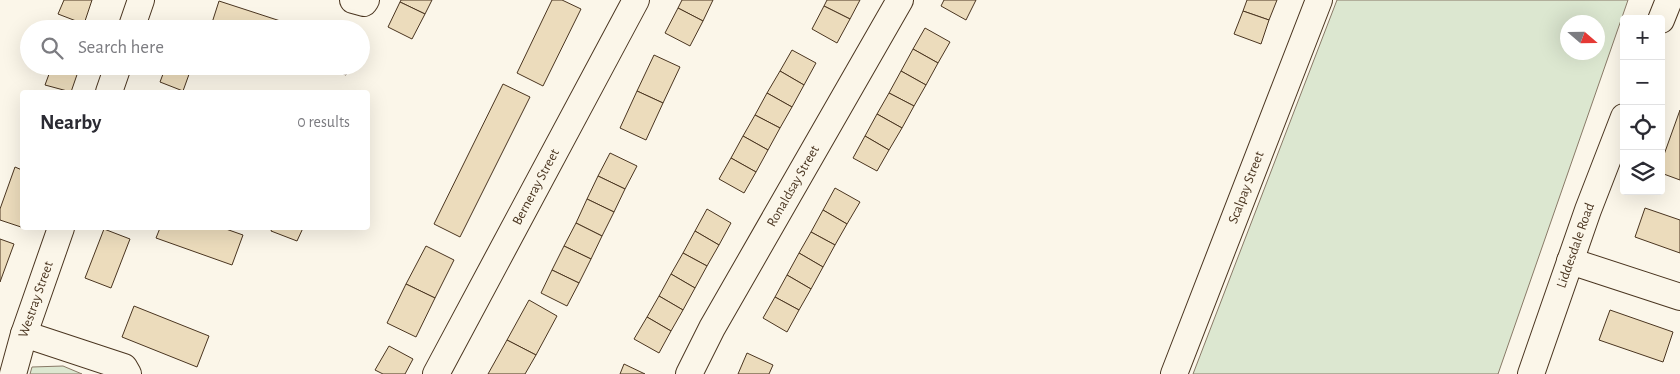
<!DOCTYPE html>
<meta charset="utf-8">
<style>
body{margin:0;font-family:"Alegreya Sans",sans-serif;background:#f2f2f3;color:#2b2b33}
.controls{position:absolute;right:15px;top:15px;display:grid;overflow:hidden;border-radius:5px;box-shadow:0 5px 20px #0002}
.controls button{width:45px;height:45px;display:grid;place-items:center;padding:0;border:0;border-bottom:1px solid #e1e1e2;background:#fff;color:#2b2b33;font:25px sans-serif}
.compass{position:absolute;left:1560px;top:15px;width:45px;height:45px;border-radius:50%;background:#fff;box-shadow:0 5px 20px #0002;rotate:110deg}
.list{margin:0;padding:0;list-style:none}
h2{display:flex;justify-content:space-between;align-items:center;height:65px;margin:0;padding:0 20px;font-size:21px}
h2 small{font-size:16px;font-weight:400;color:#7c7c81}
.icon{flex:none;width:28px;height:28px;fill:none;stroke:currentColor;stroke-width:2;stroke-linecap:round;stroke-linejoin:round}
.map{position:relative;flex:none;width:1680px;height:374px;overflow:hidden}
.search{position:absolute;background:#fff;box-shadow:0 5px 20px #0002;left:20px;top:20px;width:350px;height:55px;display:flex;align-items:center;gap:12px;box-sizing:border-box;padding:0 18px;border-radius:28px;color:#7c7c81;font-size:19px}
.panel{position:absolute;background:#fff;box-shadow:0 5px 20px #0002;left:20px;top:90px;width:350px;height:140px;border-radius:5px}
.map>svg:first-child{display:block}
.green{fill:#dce7d0;stroke:#887966;fill-rule:evenodd}
.building{fill:#ecdcbc;stroke:#4a3520}
.lines{fill:none;stroke-linecap:round;stroke-linejoin:round}
.minor-casing{stroke:#4a3520;stroke-width:28}
.minor{stroke:#fbf6e9;stroke-width:26}
.labels{text-anchor:middle;dominant-baseline:central;stroke-width:4;stroke-linejoin:round;paint-order:stroke}
.street-label{font-size:14px;fill:#4a3520;stroke:#fbf6e9}
</style>
<div class="map">
<svg width="1680" height="374" viewBox="0 0 1680 374">
<rect width="100%" height="100%" fill="#fbf6e9"/>
<!-- green -->
<g class="green">
<path d="M1337,0H1628L1498,374H1193ZM1568,22H1598V52H1568Z"/>
<path d="M63,366L82,374H30L32,367Z"/>
</g>
<!-- building -->
<g class="building">
<path d="M64,0H92L84,24L58,14Z"/>
<path d="M401,0H432L425,14L400,2Z"/>
<path d="M552,0H562L581,9L543,86L517,73Z"/>
<path d="M682,0H713L703,21L678,8Z"/>
<path d="M827,0H860L850,19L824,6Z"/>
<path d="M944,0H976L966,20L941,6Z"/>
<path d="M1247,0H1277L1269,20L1243,11Z"/>
<path d="M219,1L305,29H210Z"/>
<path d="M400,2L425,14L412,39L388,27Z"/>
<path d="M824,6L850,19L837,43L812,29Z"/>
<path d="M678,8L703,21L690,46L665,33Z"/>
<path d="M1243,11L1269,20L1261,44L1234,34Z"/>
<path d="M925,28L950,42L938,63L913,49Z"/>
<path d="M913,49L938,63L926,85L901,71Z"/>
<path d="M792,50L816,63L804,85L780,71Z"/>
<path d="M654,55L680,67L663,103L637,91Z"/>
<path d="M52,66H80L71,92L45,85Z"/>
<path d="M166,66H192L183,91L160,82Z"/>
<path d="M317,66H349L346,75Z"/>
<path d="M780,71L804,85L792,107L767,93Z"/>
<path d="M901,71L926,85L914,106L889,93Z"/>
<path d="M503,84L530,97L460,237L434,224Z"/>
<path d="M637,91L663,103L646,140L620,128Z"/>
<path d="M767,93L792,107L780,128L755,115Z"/>
<path d="M889,93L914,106L902,128L877,114Z"/>
<path d="M1680,110V180L1661,173V163Z"/>
<path d="M877,114L902,128L889,150L865,136Z"/>
<path d="M755,115L780,128L768,150L743,136Z"/>
<path d="M743,136L768,150L756,172L731,158Z"/>
<path d="M865,136L889,150L877,171L853,158Z"/>
<path d="M610,153L637,166L625,189L598,176Z"/>
<path d="M731,158L756,172L744,193L719,179Z"/>
<path d="M15,167L22,170L21,227L0,220V209Z"/>
<path d="M598,176L625,189L614,212L587,199Z"/>
<path d="M835,188L860,202L847,224L823,210Z"/>
<path d="M587,199L614,212L602,236L576,223Z"/>
<path d="M1645,208L1680,220V253L1635,237Z"/>
<path d="M707,209L731,223L719,245L695,231Z"/>
<path d="M823,210L847,224L835,245L811,232Z"/>
<path d="M576,223L602,236L591,259L564,246Z"/>
<path d="M160,228H223L243,235L232,265L156,238Z"/>
<path d="M272,228H303L297,241L271,231Z"/>
<path d="M104,229L130,239L111,288L85,278Z"/>
<path d="M695,231L719,245L707,266L683,253Z"/>
<path d="M811,232L835,245L823,267L799,253Z"/>
<path d="M0,239L14,244L0,282Z"/>
<path d="M426,246L454,260L435,298L406,284Z"/>
<path d="M564,246L591,259L579,283L552,270Z"/>
<path d="M683,253L707,266L695,288L671,274Z"/>
<path d="M799,253L823,267L811,289L787,275Z"/>
<path d="M552,270L579,283L567,306L541,293Z"/>
<path d="M671,274L695,288L683,310L659,296Z"/>
<path d="M787,275L811,289L799,310L775,297Z"/>
<path d="M406,284L435,298L416,337L387,323Z"/>
<path d="M659,296L683,310L671,331L647,317Z"/>
<path d="M775,297L799,310L787,332L763,318Z"/>
<path d="M529,300L557,316L536,355L507,340Z"/>
<path d="M134,306L209,336L197,367L122,337Z"/>
<path d="M1610,310L1673,332L1663,362L1599,340Z"/>
<path d="M647,317L671,331L659,353L634,339Z"/>
<path d="M507,340L536,355L525,374H488Z"/>
<path d="M389,346L413,359L405,374H383L375,370Z"/>
<path d="M747,353L773,365L769,374H738Z"/>
<path d="M624,364L645,374H620Z"/>
</g>
<g class="lines">
<defs>
<g id="minor">
<path d="M353,0L364,3L366,0"/>
<path d="M1661,20L1669,0"/>
<path d="M131,29L141,0"/>
<path d="M109,92L118,66"/>
<path d="M1570,261L1680,297"/>
<path d="M24,334L124,367L128,374"/>
<path id="s1" d="M13,374L24,334L61,228"/>
<path id="s2" d="M436,374L636,0"/>
<path id="s3" d="M689,374L712,328L900,0"/>
<path id="s4" d="M1174,374L1319,0"/>
<path id="s5" d="M1531,374L1588,210L1624,117"/>
</g>
</defs>
<!-- minor casing -->
<use href="#minor" class="minor-casing"/>
<!-- minor -->
<use href="#minor" class="minor"/>
</g>
<g class="labels">
<!-- street labels -->
<g class="street-label">
<text stroke="none"><textPath href="#s3" startOffset="215">Ronaldsay Street</textPath></text>
<text stroke="none"><textPath href="#s2" startOffset="212">Berneray Street</textPath></text>
<text stroke="none"><textPath href="#s4" startOffset="200">Scalpay Street</textPath></text>
<text stroke="none"><textPath href="#s5" startOffset="136">Liddesdale Road</textPath></text>
<text stroke="none"><textPath href="#s1" startOffset="78">Westray Street</textPath></text>
</g>
</g>
</svg>
<div class="controls">
<button>+</button>
<button>−</button>
<button><svg class="icon" aria-label="locate" viewBox="0 0 24 24"><circle cx="12" cy="12" r="6"/><path d="M12 2v4M12 18v4M2 12h4M18 12h4"/></svg></button>
<button><svg class="icon" aria-label="layers" viewBox="0 0 24 24"><path d="M12 4l9 5-9 5-9-5zM3 14l9 5 9-5"/></svg></button>
</div>
<svg class="compass" viewBox="-18 -18 36 36"><path d="M0-13l5 13h-10z" fill="#e53935"/><path d="M0 13l5-13h-10z" fill="#7c7c81"/></svg>
<div class="search"><svg class="icon" aria-label="search" viewBox="0 0 24 24"><circle cx="10" cy="10" r="6"/><path d="M15 15l6 6"/></svg>Search here</div>
<section class="panel">
<h2>Nearby<small>0 results</small></h2>
<ul class="list">
</ul>
</section>
</div>
